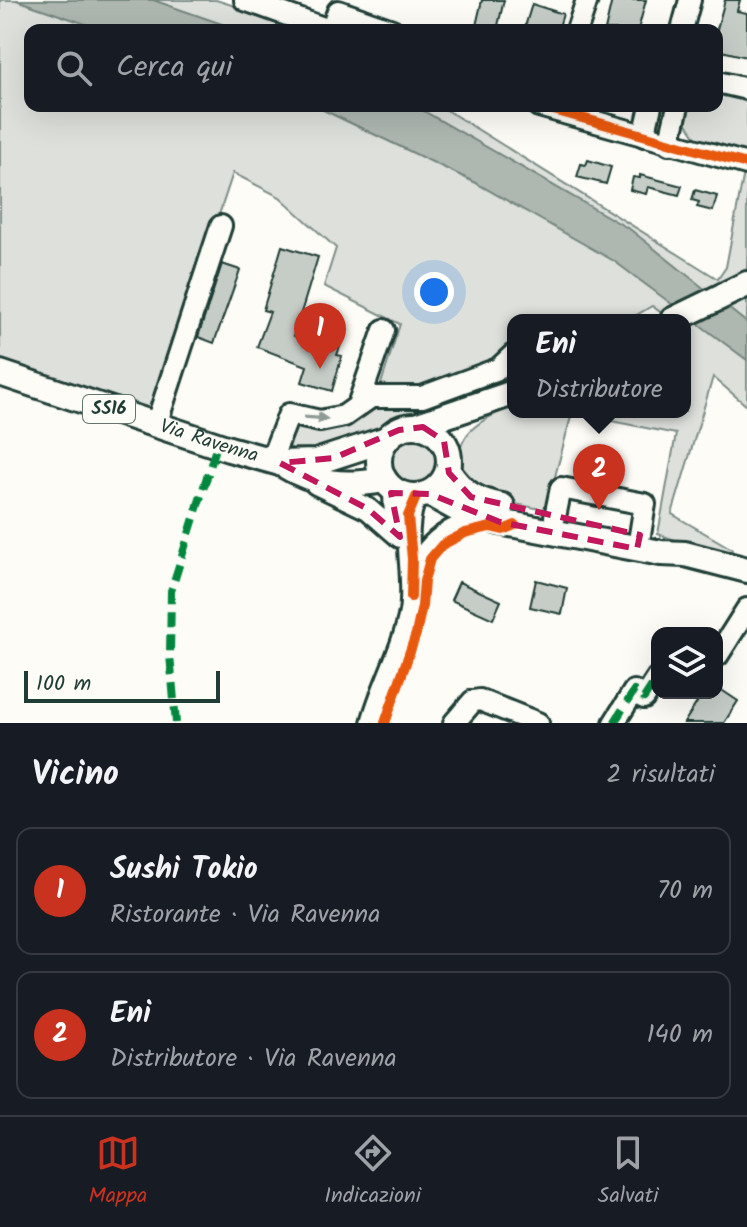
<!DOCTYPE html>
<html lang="it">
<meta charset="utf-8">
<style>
body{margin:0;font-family:Kalam,sans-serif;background:#242831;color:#f1f3f6}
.controls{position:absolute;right:24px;bottom:24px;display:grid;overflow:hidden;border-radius:16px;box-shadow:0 8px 32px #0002}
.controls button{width:72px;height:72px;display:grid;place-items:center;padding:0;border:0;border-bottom:2px solid #363941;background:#171b24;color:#f1f3f6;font:40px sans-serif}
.scale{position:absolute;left:24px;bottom:20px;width:196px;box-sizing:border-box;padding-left:8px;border:4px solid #1f3d34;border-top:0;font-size:22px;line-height:28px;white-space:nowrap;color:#1f3d34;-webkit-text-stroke:6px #fdfcf7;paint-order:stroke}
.you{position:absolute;left:434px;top:292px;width:28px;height:28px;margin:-20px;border:6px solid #fff;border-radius:50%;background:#1a73e8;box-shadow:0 0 0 12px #1a73e833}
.badge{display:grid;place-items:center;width:52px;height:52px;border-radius:50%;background:#c8321e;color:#fff;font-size:26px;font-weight:700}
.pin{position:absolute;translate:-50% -66px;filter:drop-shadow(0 2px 4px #0008)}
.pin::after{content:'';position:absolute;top:42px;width:28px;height:24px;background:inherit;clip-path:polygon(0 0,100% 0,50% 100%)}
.popup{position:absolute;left:507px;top:314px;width:184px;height:104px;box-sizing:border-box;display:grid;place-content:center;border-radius:16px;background:#171b24;filter:drop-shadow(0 2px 6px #0005);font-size:26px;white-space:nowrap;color:#9ea1a6}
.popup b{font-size:30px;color:#f1f3f6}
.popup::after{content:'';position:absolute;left:50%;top:100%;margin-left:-16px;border:16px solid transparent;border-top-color:#171b24}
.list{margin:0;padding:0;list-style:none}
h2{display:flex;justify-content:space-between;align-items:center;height:104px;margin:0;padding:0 32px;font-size:34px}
h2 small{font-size:26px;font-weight:400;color:#9ea1a6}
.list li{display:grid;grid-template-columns:52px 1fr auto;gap:24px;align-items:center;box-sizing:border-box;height:128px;margin:0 16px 16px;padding:0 16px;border:2px solid #363941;border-radius:16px}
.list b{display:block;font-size:30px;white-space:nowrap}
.list p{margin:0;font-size:26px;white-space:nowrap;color:#9ea1a6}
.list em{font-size:26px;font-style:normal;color:#9ea1a6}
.icon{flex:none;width:44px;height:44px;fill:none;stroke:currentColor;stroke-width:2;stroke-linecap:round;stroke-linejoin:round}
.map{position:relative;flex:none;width:747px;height:723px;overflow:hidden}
.search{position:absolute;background:#171b24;box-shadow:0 8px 32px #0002;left:24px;right:24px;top:24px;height:88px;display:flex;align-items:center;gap:20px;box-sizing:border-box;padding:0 28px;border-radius:16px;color:#9ea1a6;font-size:30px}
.sheet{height:392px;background:#171b24}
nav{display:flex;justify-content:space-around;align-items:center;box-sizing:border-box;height:112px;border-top:2px solid #363941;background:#171b24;font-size:22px;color:#9ea1a6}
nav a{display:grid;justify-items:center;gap:4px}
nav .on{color:#c8321e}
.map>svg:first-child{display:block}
.green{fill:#dde0db;stroke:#7e8e88;stroke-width:2}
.water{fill:#aeb8b1;stroke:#75877f;stroke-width:2}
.building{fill:#c6cdc7;stroke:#1f3d34;stroke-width:2}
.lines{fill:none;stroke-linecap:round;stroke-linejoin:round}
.minor-casing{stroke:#1f3d34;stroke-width:26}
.major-casing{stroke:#1f3d34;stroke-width:30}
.minor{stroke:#fdfcf7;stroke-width:20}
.major{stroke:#fdfcf7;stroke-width:24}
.quiet{stroke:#00873e;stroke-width:8;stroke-dasharray:16 8;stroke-linecap:butt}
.cycleway-casing{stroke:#fdfcf7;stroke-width:15}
.cycleway{stroke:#e8590c;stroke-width:10}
.oneway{fill:#8e9c96}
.marked{fill:none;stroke:#c2185b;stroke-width:6;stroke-dasharray:16 10;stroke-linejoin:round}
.labels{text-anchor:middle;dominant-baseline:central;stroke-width:6;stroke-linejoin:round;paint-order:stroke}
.shield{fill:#fdfcf7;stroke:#62766e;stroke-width:2}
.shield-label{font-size:18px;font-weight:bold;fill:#1f3d34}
.street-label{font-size:20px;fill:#1f3d34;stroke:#fdfcf7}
</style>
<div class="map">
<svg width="747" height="723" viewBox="0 0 747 723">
<rect width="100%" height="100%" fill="#fdfcf7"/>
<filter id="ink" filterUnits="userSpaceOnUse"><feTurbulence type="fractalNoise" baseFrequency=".0125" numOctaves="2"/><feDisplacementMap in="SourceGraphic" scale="16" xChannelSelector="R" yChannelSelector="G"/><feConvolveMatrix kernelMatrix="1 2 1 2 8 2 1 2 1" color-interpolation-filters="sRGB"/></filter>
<g filter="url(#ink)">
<!-- green -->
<g class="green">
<path d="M0,0H216L311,30H30V106H440L718,279L726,267L744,172L747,173V269L723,282L747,297V406L713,377L672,514L732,549L730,559L658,534L676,434L572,413L546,510L485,498L459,474C454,432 479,421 513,406V412H685V320H671L652,306L628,320H556L552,317L542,320H513V342L494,361L421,390L381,384L400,324L324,286L336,248L280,197L233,173L154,410L0,364Z"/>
<path d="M717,90L747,96V157L698,141L686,122L688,106H717Z"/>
<path d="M513,362V381L321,449L291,448L284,444L293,426L315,430Z"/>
<circle cx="414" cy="462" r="25"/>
</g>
<!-- water -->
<g class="water">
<path d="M16,0H153L239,30H103Z"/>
<path d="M315,106H415L631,230L747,323V360L614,261L474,182Z"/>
</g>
<!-- building -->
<g class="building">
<path d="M482,0H504L497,30H475Z"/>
<path d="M612,0H646L638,30H605Z"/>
<path d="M725,0H740L737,11L747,13V57L717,50V29Z"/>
<path d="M532,4L563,14L558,30H524Z"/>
<path d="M588,160L611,167L606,184L577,177L581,164L586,165Z"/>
<path d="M640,175L682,186L679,195L648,187L646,194L630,190L633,177L640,178Z"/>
<path d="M695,190L717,196L713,211L697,207L699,202L692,200Z"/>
<path d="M282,246L318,257L294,336L313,343L315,337L341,344L337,355L342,356L332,391L302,382L307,366L257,347L270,312L263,310Z"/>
<path d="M222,264L240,270L214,343L198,337Z"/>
<path d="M536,580L567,588L562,614L530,607Z"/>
<path d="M459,582L501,601L493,619L451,600Z"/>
<path d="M717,687L738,701L724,723H684L703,693H717Z"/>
</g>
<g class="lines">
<defs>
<g id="minor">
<path d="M245,0L329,30"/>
<path d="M331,30L338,11L392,30"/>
<path d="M577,30L587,0"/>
<path d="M682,30L690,0"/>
<path d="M717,82L747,89"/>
<path d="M539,106L747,164"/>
<path d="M644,136L651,106"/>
<path d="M669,144L678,106"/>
<path d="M358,405L384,330"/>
<path d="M156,425L221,226"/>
<path d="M271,460L289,414L320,421L344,416L371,397H422L498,369L513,355"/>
<path d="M316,484L368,509L400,537"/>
<path d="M394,490L395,523L398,534"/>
<path d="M555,517L561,488L645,504L640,535"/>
<path d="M414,576C426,541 451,526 486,518"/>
<path d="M718,655L747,609"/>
<path d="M372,723C382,685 403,650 410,612C416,573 400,532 416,497"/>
<path d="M454,723L473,701L480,700L538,723"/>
<path d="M614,723L634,691L644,698L657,678"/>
</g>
<g id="major">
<path d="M673,320L747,284"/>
<path id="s1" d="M0,373L229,449L280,463L316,462L387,439"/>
<circle cx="414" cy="461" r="35"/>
<path d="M415,426L513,393"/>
<path d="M282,464C316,485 345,487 384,480"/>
<path d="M448,471C462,493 477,501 502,506"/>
<path d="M430,494L461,511L500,522L661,553L685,554L747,570"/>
</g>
</defs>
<!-- minor casing -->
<use href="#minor" class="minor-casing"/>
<!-- major casing -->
<use href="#major" class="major-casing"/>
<!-- minor -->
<use href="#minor" class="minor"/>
<!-- major -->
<use href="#major" class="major"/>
<!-- quiet -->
<g class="quiet">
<path d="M176,723L170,655L171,591L217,445"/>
<path d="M614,723L634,691L644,698L657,678"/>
</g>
<defs>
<g id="cycleway">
<path d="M539,106L747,164"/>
<path d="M411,597L412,559L408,516L416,497"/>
<path d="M385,723L416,634L422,606L424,581L430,559L442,545L465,533L490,527L503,530L515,525"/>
</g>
</defs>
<!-- cycleway casing -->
<use href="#cycleway" class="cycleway-casing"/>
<!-- cycleway -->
<use href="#cycleway" class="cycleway"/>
</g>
<!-- one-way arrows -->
<defs><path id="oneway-solid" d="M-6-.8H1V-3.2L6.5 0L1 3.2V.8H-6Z" transform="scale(2)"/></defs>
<use class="oneway" href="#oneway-solid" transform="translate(316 418) rotate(4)"/>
</g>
<!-- marked area -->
<path class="marked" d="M423,427L444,441L449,473L471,497L640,535L637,549L500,522L430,494L391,493L400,537L368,509L280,463L334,458L399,430Z"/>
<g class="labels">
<!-- shield labels -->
<rect class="shield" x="83" y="395" width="52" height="28" rx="6"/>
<g class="shield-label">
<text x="109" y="409">SS16</text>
</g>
<!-- street labels -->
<g class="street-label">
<text stroke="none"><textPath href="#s1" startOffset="220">Via Ravenna</textPath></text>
</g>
</g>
</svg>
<div class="controls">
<button><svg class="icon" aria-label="layers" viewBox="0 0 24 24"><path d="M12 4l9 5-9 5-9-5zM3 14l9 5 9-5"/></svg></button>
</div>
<div class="scale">100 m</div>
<div class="you"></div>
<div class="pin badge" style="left:320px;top:369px">1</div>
<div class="pin badge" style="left:599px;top:510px">2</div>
<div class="popup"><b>Eni</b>Distributore</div>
<div class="search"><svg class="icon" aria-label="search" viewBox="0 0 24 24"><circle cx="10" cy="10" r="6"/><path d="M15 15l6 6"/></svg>Cerca qui</div>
</div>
<section class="sheet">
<h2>Vicino<small>2 risultati</small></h2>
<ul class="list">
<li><span class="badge">1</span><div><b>Sushi Tokio</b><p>Ristorante · Via Ravenna</p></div><em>70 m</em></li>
<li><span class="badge">2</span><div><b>Eni</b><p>Distributore · Via Ravenna</p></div><em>140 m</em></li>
</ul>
</section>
<nav>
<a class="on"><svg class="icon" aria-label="map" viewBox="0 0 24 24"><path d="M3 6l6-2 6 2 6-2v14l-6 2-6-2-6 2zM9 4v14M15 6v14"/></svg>Mappa</a>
<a><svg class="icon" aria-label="directions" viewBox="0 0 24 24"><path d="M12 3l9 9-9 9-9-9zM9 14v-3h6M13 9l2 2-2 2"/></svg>Indicazioni</a>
<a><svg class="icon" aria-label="saved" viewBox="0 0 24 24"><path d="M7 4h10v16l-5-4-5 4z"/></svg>Salvati</a>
</nav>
